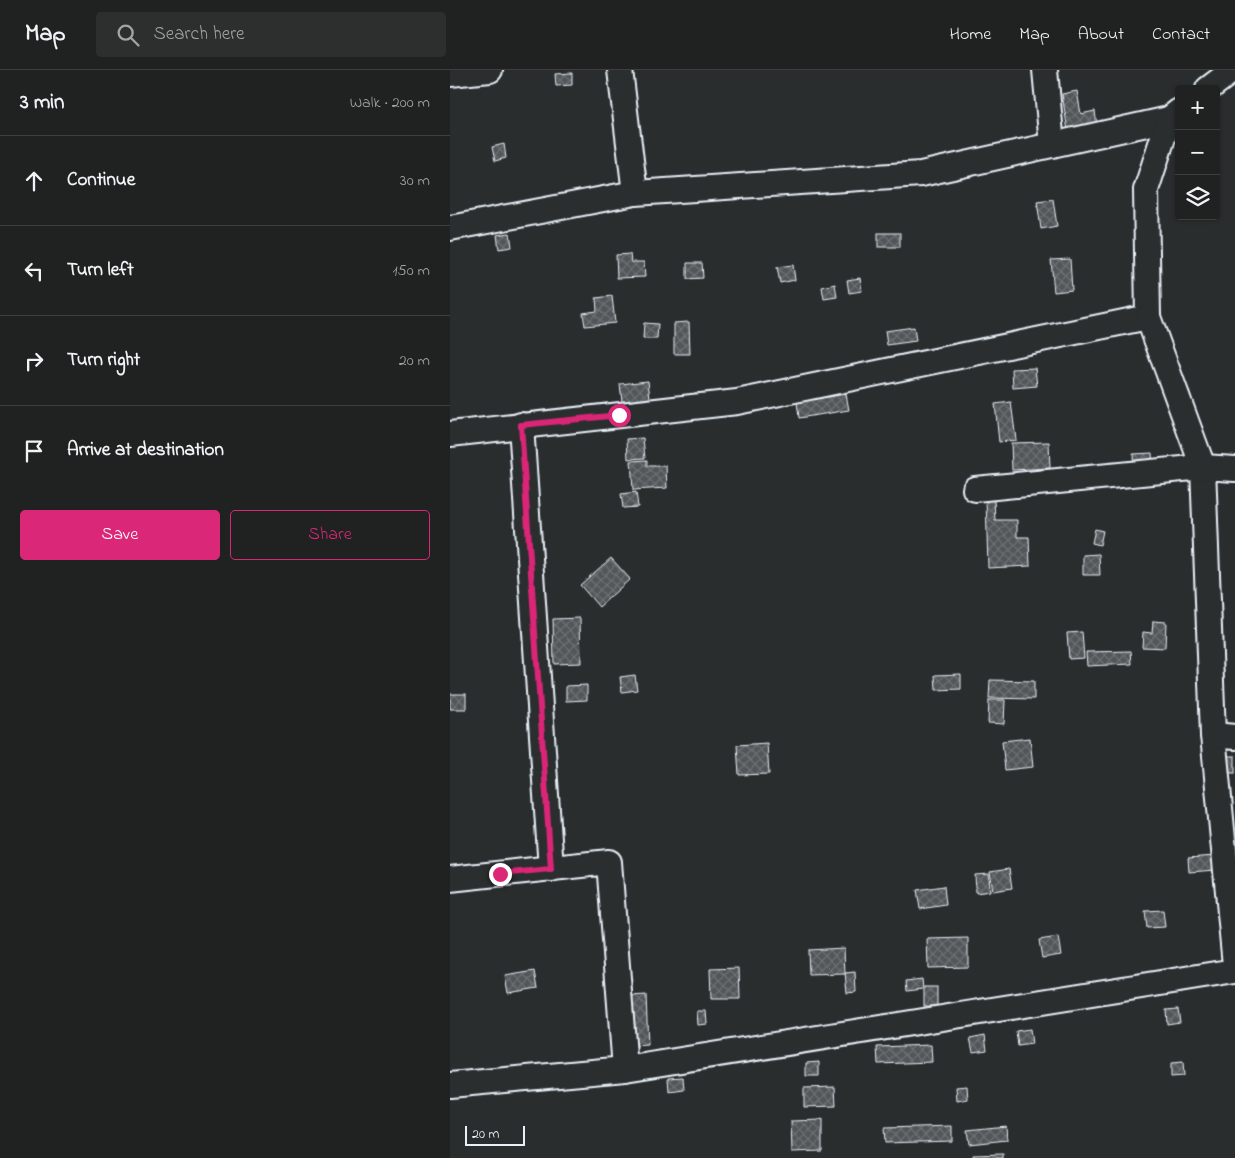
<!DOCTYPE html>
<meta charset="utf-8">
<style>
body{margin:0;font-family:"Indie Flower",sans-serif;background:#2d2f2f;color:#f1f3f6}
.controls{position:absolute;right:15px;top:15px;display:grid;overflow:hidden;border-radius:5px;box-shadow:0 1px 4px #0004}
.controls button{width:45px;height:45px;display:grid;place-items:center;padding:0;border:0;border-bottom:1px solid #3d3f40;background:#202222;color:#f1f3f6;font:25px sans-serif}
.scale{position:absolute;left:15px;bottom:12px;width:60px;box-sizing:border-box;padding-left:5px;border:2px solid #e8f1f8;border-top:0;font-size:14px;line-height:18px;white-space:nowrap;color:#e8f1f8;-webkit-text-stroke:4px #2a2d2e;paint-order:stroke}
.stop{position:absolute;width:15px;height:15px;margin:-11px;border:4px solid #db2777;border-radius:50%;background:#fff}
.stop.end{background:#db2777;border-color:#fff;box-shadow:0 1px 5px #0008}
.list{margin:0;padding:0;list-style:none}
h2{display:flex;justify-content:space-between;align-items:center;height:65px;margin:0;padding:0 20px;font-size:21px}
h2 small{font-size:16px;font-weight:400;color:#a2a4a5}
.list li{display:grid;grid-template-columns:32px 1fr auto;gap:15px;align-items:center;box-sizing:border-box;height:90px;padding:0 20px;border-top:1px solid #3d3f40}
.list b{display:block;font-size:19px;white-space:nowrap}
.list em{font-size:16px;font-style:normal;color:#a2a4a5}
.actions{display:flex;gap:10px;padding:15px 20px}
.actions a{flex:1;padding:11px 0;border:1px solid #db2777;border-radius:5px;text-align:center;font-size:18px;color:#db2777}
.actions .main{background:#db2777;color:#fff}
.icon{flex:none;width:28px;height:28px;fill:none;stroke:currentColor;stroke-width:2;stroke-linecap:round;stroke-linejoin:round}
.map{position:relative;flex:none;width:785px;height:1088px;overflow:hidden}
header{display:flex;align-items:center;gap:30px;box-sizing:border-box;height:70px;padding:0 25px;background:#202222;border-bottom:1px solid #3d3f40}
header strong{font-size:24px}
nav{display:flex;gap:28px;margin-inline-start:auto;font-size:18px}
.search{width:350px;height:45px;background:#2d2f2f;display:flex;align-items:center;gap:12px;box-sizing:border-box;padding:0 18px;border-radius:5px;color:#a2a4a5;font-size:19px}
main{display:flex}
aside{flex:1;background:#202222}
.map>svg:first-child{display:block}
.building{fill:url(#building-cross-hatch);stroke:#e8f1f8}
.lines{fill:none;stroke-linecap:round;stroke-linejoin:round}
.minor-casing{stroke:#e8f1f8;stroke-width:28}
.minor{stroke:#2a2d2e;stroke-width:24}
.route{stroke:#db2777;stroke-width:6}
</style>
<header>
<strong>Map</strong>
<div class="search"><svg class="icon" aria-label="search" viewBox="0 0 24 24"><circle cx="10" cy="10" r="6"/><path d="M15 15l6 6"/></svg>Search here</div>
<nav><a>Home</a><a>Map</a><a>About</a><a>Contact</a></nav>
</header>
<main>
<aside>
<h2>3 min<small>Walk · 200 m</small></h2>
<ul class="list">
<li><svg class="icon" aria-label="ahead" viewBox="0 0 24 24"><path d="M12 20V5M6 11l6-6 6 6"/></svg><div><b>Continue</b></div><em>30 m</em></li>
<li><svg class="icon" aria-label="left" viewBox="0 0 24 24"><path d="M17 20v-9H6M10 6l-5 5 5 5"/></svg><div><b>Turn left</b></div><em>150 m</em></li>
<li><svg class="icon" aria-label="right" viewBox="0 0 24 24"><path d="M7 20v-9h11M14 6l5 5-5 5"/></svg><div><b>Turn right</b></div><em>20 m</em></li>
<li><svg class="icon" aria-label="arrive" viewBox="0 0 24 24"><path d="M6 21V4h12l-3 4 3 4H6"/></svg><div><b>Arrive at destination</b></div></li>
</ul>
<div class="actions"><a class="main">Save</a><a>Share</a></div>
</aside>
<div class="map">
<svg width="785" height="1088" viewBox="0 0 785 1088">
<defs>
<pattern id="building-cross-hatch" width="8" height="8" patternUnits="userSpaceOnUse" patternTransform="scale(1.25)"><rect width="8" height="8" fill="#535759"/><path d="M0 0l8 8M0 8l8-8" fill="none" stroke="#6c7072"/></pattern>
</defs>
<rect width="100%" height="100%" fill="#2a2d2e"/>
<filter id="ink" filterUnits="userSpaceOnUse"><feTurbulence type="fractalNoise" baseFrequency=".02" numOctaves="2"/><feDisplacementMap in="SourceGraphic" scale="10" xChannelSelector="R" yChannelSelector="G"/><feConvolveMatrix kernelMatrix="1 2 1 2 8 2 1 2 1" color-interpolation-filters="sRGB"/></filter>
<g filter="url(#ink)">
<!-- building -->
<g class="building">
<path d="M122,3V15L106,16L105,4Z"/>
<path d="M627,21L631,44L645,41L647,56L618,61L612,24Z"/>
<path d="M54,74L56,88L45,91L42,77Z"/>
<path d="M603,129L607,156L591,159L587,131Z"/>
<path d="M60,163L62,177L49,179L47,165Z"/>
<rect x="428" y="163" width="22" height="14"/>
<path d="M180,184L181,192H194L195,207L167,208L166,185Z"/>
<path d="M620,189L622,220L604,222L601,190Z"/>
<path d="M237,193H252L253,208L237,209Z"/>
<path d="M343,195L345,210L330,213L327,197Z"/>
<path d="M410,208L412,221L399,223L397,210Z"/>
<path d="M385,214L387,227L374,229L372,217Z"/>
<path d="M162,226L165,253L135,256L133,243L147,241L146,228Z"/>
<path d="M239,252L240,284H224V253Z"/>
<path d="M194,253L208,254L207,269H193Z"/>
<path d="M464,257L466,271L437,275L435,261Z"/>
<path d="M585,298L587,316L563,318L562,299Z"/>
<path d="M198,311L201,337L173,340L170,314Z"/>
<path d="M396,324L399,340L349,348L347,332Z"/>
<path d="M561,332L566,370L549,372L545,334Z"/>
<path d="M193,368L195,388L178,389L177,369Z"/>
<path d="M599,372L600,398L562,400L561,373Z"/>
<path d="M702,383L703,401L684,402L683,384Z"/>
<path d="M197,390V396H216L217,418L183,420L181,391Z"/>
<path d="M186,422L188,437L173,438L171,424Z"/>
<path d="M536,429H544L545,450H567V467H579L580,496L538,498Z"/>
<path d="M645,459L653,461L650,475L642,473Z"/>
<path d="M649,484L650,505H633V485Z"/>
<path d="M161,488L180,509L149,537L130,515Z"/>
<path d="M130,548L131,593L104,594L103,549Z"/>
<path d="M703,551L716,552L715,578L692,577L693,562L702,563Z"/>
<path d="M632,562L634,588L619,589L617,563Z"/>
<path d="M681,581L682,594L637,596L636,582Z"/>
<path d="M511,604V619L486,620L485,605Z"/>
<path d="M185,605L187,620L172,622L170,607Z"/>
<path d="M540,610L584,611V629L539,628Z"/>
<path d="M137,615V630L116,631V616Z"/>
<rect x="0" y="624" width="16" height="15"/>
<path d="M539,630H555L554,654L538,653Z"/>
<path d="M580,668L583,697L555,700L552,671Z"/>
<path d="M317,673L319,704L289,705L287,675Z"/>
<rect x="775" y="686" width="10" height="17"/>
<path d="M765,786L766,800L739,802L738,788Z"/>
<path d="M559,799L562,818L543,821L540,802Z"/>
<path d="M539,804L540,821L526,823L525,805Z"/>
<path d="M494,816L496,835L470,839L467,820Z"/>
<path d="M713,840L715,857L697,858L695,841Z"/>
<path d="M608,867L611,885L592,888L589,870Z"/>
<path d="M518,868V897L478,898L477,869Z"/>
<path d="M394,878L395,904L359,905L358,880Z"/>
<path d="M289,898L290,929H261L260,899Z"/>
<path d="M85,901L88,918L58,923L55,906Z"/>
<path d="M405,902L406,922L397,923L395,903Z"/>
<path d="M472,909L473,919L457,921L456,911Z"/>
<rect x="474" y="917" width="13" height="19"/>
<path d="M196,925L198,975L182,976L180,926Z"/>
<path d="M728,939L730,952L717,954L716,940Z"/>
<path d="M247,941H256L257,954L248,955Z"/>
<path d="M580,959L582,974L568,976L566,961Z"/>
<path d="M535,965L537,980L523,982L520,968Z"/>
<path d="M481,975L482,992L428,994L427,977Z"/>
<path d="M369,992V1006H356V993Z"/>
<path d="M733,992L734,1006L721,1007V993Z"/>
<path d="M233,1007L234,1020L219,1022L218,1008Z"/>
<path d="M517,1016L518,1029L507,1031L506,1017Z"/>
<path d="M385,1017L386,1036L354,1037V1018Z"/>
<path d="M372,1050V1081L342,1082L341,1051Z"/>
<path d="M502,1056V1071L435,1073L434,1058Z"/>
<path d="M556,1056L557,1070L519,1074L517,1060Z"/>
<path d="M553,1084V1088H523V1085Z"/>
</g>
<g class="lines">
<defs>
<g id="minor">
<path d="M170,0L185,123"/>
<path d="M595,0L602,75"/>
<path d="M0,4L40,0"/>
<path d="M758,19L783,0"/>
<path d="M0,158L185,123L471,104L719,49"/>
<path d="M71,355L101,799"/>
<path d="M0,364L287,332L698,247L696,120L719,49L729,41"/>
<path d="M785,399L753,397L763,665L785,895"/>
<path d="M525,419L753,397L698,247"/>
<path d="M763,665L785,667"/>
<path d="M0,809L159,792L175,999"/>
<path d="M0,1015L175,999L785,901"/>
</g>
</defs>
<!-- minor casing -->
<use href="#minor" class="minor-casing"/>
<!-- minor -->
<use href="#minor" class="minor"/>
</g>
</g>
<g class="lines" filter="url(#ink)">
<!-- route -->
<path class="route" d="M50,804L101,799L71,355L169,345"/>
</g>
</svg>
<div class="controls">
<button>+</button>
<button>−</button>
<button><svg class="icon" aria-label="layers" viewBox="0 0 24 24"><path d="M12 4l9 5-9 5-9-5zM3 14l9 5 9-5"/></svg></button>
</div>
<div class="scale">20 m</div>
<div class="stop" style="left:169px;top:345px"></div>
<div class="stop end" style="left:50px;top:804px"></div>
</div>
</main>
